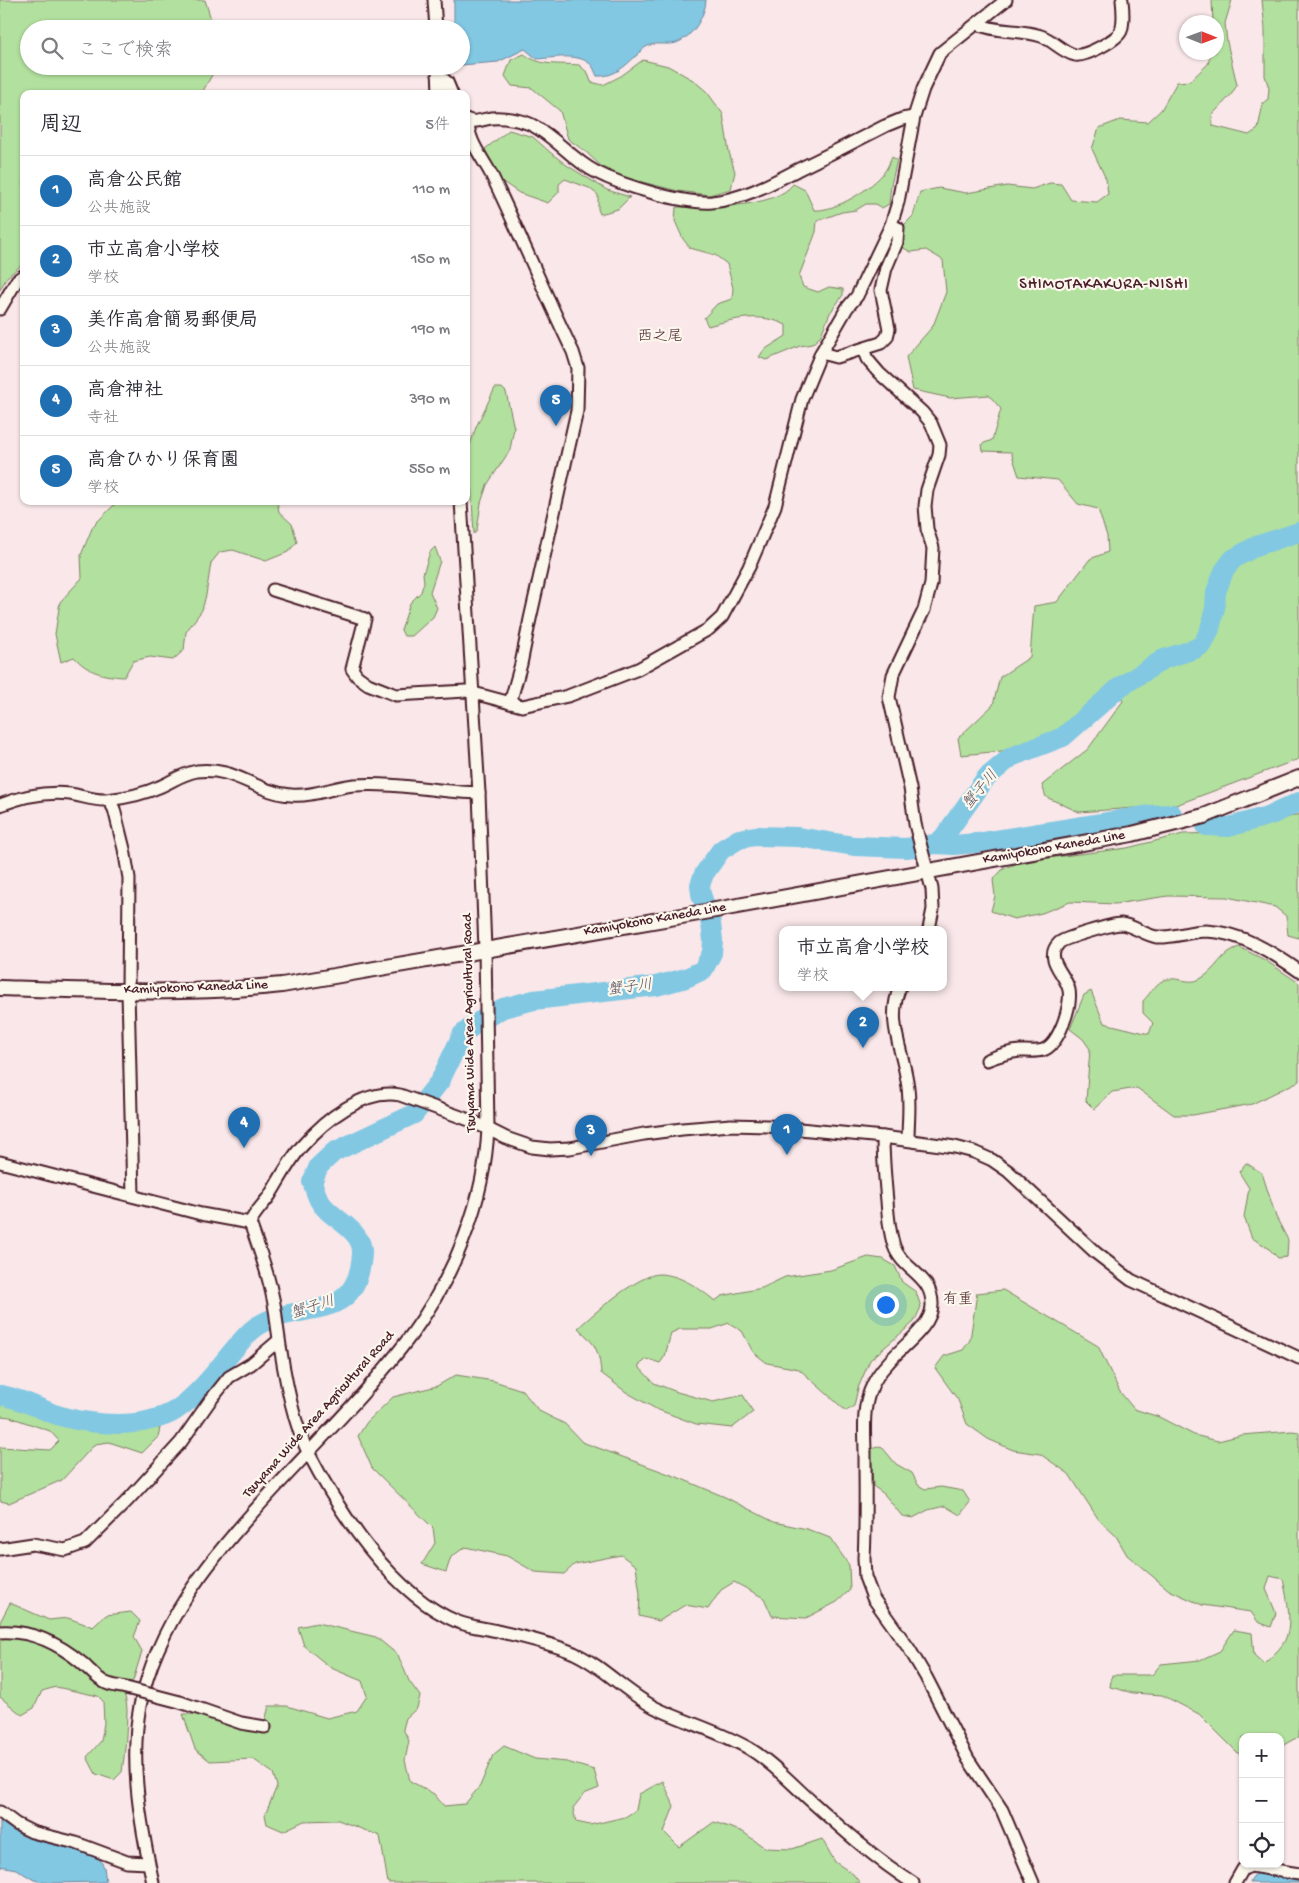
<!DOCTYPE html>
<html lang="ja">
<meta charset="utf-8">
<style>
body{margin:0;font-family:"Gochi Hand","Klee One",sans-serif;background:#f2f2f3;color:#2b2b33}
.controls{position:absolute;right:15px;bottom:15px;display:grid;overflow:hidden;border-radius:10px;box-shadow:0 1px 4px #0004}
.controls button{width:45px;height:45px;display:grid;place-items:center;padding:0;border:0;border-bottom:1px solid #e1e1e2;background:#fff;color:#2b2b33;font:25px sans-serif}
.compass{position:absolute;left:1179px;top:15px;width:45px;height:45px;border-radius:50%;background:#fff;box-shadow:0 1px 4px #0004;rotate:91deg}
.you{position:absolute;left:885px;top:1304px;width:18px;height:18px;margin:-12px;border:4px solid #fff;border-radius:50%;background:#1a73e8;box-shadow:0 0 0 8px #1a73e833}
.badge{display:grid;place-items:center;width:32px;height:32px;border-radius:50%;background:#1f6fb2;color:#fff;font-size:16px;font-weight:700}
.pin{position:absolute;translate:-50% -41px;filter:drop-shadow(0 1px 2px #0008)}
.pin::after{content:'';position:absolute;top:26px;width:18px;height:15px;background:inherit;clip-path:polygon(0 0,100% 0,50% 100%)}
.popup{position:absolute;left:779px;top:926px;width:168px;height:65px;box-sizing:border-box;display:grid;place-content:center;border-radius:10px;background:#fff;filter:drop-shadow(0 1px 4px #0005);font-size:16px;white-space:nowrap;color:#7c7c81}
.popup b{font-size:19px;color:#2b2b33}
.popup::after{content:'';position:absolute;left:50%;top:100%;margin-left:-10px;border:10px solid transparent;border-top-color:#fff}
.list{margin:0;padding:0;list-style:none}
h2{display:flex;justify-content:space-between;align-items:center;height:65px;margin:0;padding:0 20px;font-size:21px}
h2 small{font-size:16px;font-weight:400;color:#7c7c81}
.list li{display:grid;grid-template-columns:32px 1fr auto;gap:15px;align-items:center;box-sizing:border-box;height:70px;padding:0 20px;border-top:1px solid #e1e1e2}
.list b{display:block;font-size:19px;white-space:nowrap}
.list p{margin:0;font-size:16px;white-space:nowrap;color:#7c7c81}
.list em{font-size:16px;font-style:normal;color:#7c7c81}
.icon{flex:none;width:28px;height:28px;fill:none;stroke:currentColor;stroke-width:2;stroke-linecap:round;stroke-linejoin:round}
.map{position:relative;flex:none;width:1299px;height:1883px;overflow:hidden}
.search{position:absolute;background:#fff;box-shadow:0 1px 4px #0004;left:20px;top:20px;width:450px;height:55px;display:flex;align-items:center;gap:12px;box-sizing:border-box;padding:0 18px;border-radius:28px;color:#7c7c81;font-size:19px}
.panel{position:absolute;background:#fff;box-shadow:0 1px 4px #0004;left:20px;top:90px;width:450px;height:415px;border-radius:10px}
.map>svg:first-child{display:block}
.green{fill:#b2e09e;stroke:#7e8064}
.water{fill:#82c8e3;stroke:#6c8499}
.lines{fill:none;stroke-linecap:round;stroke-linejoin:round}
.river{stroke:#82c8e3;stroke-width:20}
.minor-casing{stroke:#4a1f2b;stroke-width:15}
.major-casing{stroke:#4a1f2b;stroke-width:18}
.minor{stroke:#fbf7ec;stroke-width:11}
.major{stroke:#fbf7ec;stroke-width:14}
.minor-bridge-casing{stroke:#4a1f2b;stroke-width:15;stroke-linecap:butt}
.minor-bridge{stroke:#fbf7ec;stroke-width:11}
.labels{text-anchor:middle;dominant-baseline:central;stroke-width:4.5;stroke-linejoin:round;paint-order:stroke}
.street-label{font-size:14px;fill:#4a1f2b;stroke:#fbf7ec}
.neighbourhood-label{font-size:15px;fill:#4a1f2b;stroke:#fbf7ec}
.water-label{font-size:15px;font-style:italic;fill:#5b5262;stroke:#fbf7ec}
.quarter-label{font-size:16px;letter-spacing:1px;fill:#4a1f2b;stroke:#fbf7ec}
</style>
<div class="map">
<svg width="1299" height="1883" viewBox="0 0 1299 1883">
<rect width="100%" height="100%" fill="#f9e7e9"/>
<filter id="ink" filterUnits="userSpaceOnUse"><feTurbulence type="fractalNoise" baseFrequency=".02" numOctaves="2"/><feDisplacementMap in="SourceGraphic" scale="10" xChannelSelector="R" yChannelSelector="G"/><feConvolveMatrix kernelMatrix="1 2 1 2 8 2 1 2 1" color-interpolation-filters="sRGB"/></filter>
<g filter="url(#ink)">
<!-- green -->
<g class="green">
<path d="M0,0H205L214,29H29V66H217L203,91L195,94H24V263L7,277L0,290Z"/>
<path d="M1212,0H1232L1225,23L1227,42L1237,85L1231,95L1212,115L1213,126L1249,135L1258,129L1263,103L1268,99L1269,88L1265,76V29L1262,0H1299V759L1176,805L1079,812L1046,797L1042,785L1088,749L1123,701L1113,684L1073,720L1052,735L1012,750L961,755L958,738L993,705L1000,677L1030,657L1034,606L1057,602L1090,559L1108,552L1107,536L1098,509L1078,504L1058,480L1019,476L1011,452L983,451L982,444L992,440L1001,409L989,395L950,398L913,390L906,357L933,326L946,292L943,260L926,250L911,252L902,247V227L913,216L920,192L939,188L966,193L1007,186L1032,189L1050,183L1061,184L1071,200L1097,202L1108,194L1106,179L1092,149L1099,128L1120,120L1148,122L1161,110L1177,82L1190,81L1208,64L1211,53L1216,52V22H1213Z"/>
<path d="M524,54C541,67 559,63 579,65L588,73L591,82L603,85L621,76L643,60L668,66L693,80L707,92L723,114L729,152L735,172L731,189L709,195L678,191L630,179L604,169L586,152L568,139L560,111L532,88L512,86L505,76L511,60Z"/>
<path d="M509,130L533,137L551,153L568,166L607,190L630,197L618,209L600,214L598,209V195L589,188L565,179L559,184V192L548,203L519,193L500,180L485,149Z"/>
<path d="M892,157L897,160L891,185L889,204L882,208L875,204H866L856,210L842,212L817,221L816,232L799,276L803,287L818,292L829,287L843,289V295L830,313L820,337L812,344L800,346L766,360L759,357L764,350L786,336V325C760,312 734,319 708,326L704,318L717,304L732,299L733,288L727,264L715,255L690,248L683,239L675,221L676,207C705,207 775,209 793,184L805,190L814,210C835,212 873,188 885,171C888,167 890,161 892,157Z"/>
<path d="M495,388H502L506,392L514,428L510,450L487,485L481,503L477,530L474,534L469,448L476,427Z"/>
<path d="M118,501H277L279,512L292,524L297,542L288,552L266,561L233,550L220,552L211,563L206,595L202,610L186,632L184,650L173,660L150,657L133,661L124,677C103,676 89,673 74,657L61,662L55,634L60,602L82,578L81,555L93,526Z"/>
<path d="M435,547L440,561L430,592L437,608L433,617L412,636H404L401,630L410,603L421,592L424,582L423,574L430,552Z"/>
<path d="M1299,814V938L1288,935L1286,916L1275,907L1227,897L1168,896L1115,904L1070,902L1042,913L1014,919L991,911L995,896L993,880L1003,869L1023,861L1127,848L1183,834L1221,833L1254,828Z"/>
<path d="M1239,947L1265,960L1299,983V1081L1252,1104L1193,1115H1174L1137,1088L1112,1092L1094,1109L1086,1101L1090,1049L1083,1039L1070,1029L1084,995L1091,991L1104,1023L1149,1034L1153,1023L1143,1013V1001C1149,995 1155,985 1162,981C1175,974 1188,986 1200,979C1217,970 1221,952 1239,947Z"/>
<path d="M1246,1163L1262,1173L1276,1217L1288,1240L1287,1257L1278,1258L1267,1247L1252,1238L1244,1217L1249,1188L1239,1172Z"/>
<path d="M868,1257L883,1259L895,1266L902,1282L916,1292L921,1307L914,1322L870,1360L858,1388L854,1406L846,1411L799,1369L767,1363L753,1352L742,1331L729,1323L712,1329H680L671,1333L665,1356L660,1363L647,1359L638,1366L654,1383L677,1392L713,1402L743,1395L753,1412L732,1428L696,1424L656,1409L626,1392L601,1373C599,1349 595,1344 578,1328C593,1314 640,1273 660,1274C681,1275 699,1288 715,1301L722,1296L762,1288L785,1277L831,1270Z"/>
<path d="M1003,1290L1098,1346L1120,1392L1134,1409L1159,1417L1194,1435L1218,1441L1242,1435L1292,1431L1299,1432V1738L1294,1739L1280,1747V1737H1243V1756H1241L1199,1714L1162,1695L1133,1693L1110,1687L1112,1675H1152L1161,1664L1200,1660L1220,1651L1234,1630L1252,1633L1254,1655L1264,1664C1270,1658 1278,1651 1283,1644C1294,1626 1287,1599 1283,1579L1270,1576L1266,1589L1276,1613L1271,1627L1258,1622L1251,1612L1202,1605L1169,1590L1127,1555L1116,1536L1099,1520L1069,1474L1040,1454L1013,1450L988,1439L967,1424L958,1400L935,1368L944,1356L963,1350L970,1340L977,1293Z"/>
<path d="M456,1375L494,1381L522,1390L539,1411L565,1424L582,1442L677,1477L725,1497L774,1522L807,1529L830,1538L849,1565L850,1590L837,1602L806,1618L772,1616L764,1598L734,1582L721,1590L708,1609L685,1605L659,1621L639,1616L640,1594L636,1566L621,1555L575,1564L564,1574L535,1572L507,1556L465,1547L451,1557L446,1572L422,1564L435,1543L433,1528L372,1468L358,1436L367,1422L393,1397L437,1386Z"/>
<path d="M0,1403L68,1427L112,1431L145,1427L160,1428L158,1437L142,1453L109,1442L95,1444L62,1480L9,1503L0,1501V1447L50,1450L59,1441L50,1431L10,1417L0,1416Z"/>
<path d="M881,1446L896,1464L912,1473L918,1485L925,1489L941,1487L963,1491L970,1502L960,1515L945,1506L928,1510L913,1518L902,1516L884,1494L873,1486L871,1449Z"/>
<path d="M10,1603L49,1620L68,1618L93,1627L106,1615L131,1612L140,1621L134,1637L142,1651L133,1681L123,1683C123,1692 127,1701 127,1710C127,1731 125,1752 122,1772L114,1780L96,1774L87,1757L101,1741L104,1723L103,1701L98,1696L56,1687L42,1691L34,1708L22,1715L0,1697V1622Z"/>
<path d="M317,1623L376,1637L398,1655L409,1681L420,1696L417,1708L406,1718L403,1729L409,1741L405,1760L410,1781L434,1794L444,1806L465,1804L480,1786L493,1755L504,1746L535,1759L567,1762L594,1770L599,1788L584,1794L573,1808L576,1822L590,1825L625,1817L636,1810L639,1794L663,1781L674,1806L664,1832L679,1847L714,1822L743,1832L765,1848L792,1849L822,1839L835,1862L853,1874L860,1883H388L380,1836L338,1820L304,1821L283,1831L267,1824L265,1815L277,1786L273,1773L253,1759L210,1761L195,1749L183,1714C208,1713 230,1726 254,1729L265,1721L269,1706H287L327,1718L357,1711L367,1696L362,1681L331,1668L304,1646L298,1627Z"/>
</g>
<!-- water -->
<g class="water">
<path d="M454,0H706C705,16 693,37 676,43C667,46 655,41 646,47C643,48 640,52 637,55C625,66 615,77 597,76C595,72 593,65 589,63C576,53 553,58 537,59L525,49L498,62L461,65V29H454Z"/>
<path d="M0,1822L19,1834L35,1840L73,1849L99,1858L104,1867L106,1882L48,1883L34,1880L16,1869L0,1866Z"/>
<path d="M1258,1872L1299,1879V1883H1250L1254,1875Z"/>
</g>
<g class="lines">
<!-- river -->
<g class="river">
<path d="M1206,826L1229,827L1271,815L1299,802"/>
<path d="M935,844L954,845L976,843L1150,815L1172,814"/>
<path d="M0,1395C19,1398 36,1407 54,1414C80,1423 120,1427 147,1421C156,1419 169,1415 176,1410C197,1396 215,1373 231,1353C240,1343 249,1330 261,1324C303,1300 357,1325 362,1254C364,1229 329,1219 319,1200C316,1194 314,1187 312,1182L319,1166L334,1152L414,1114L440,1081L462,1035L475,1024L503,1008L534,1000L656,986L686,978L703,970L712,953L713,940L711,924L701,894L700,885L704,874L721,850L739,839L755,836L798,837L854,846L906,848L935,844L943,838L986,778L1011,757L1063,737L1120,687L1164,659L1195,649L1203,644L1210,629L1215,608L1216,592L1224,571L1233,559L1256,546L1299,532"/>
</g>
<defs>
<g id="minor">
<path d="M434,0L436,29"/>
<path d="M977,24C998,33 1020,29 1041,36C1053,40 1062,52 1075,55C1085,57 1117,40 1121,31C1124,22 1123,9 1122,0"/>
<path d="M438,66L439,94"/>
<path d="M438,75L447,82L452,94"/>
<path d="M466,119C475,124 482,119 492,118C504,117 522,120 532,125C556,137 572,160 596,172C623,186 683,204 712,202C743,199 770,184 797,170C826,156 856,141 885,126L902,119L914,117"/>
<path d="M468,121C468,142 483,158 492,176C520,234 545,294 573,352L578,368L577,411L530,619L521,664L510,703"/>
<path d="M0,309L17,280L24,275"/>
<path d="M863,349L867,359L879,373L922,412L931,423L940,445L939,455L927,490L925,506L927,529L933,548L931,584L924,610L893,675L889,697L910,788L915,824L932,889L933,909L929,929"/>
<path d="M821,353L836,357L881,343L887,337L889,329L881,290L886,268L897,242L898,228L891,225"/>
<path d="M273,590L365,619L352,669L357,676L368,684L396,695L466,691L522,706L568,696L638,669L709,629L722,617L749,567L775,506L802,399L821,353L847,308L857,296L891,225L898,202L914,117L923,89L940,53L1006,0"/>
<path d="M109,800L114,809L124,849L129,878L128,991L133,1196"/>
<path d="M0,805C23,796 46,791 70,794C83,796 94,801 107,800C124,798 144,794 159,787C173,781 181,774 197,771C234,766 257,793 291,795C313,797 333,787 354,785C395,782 438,792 479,793"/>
<path d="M900,987C886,1020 902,1048 907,1081C911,1101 908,1120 908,1140"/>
<path d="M987,1060C997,1056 1009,1052 1020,1051C1027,1051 1036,1052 1043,1050C1059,1045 1072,1005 1069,990C1066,974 1043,959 1059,943C1064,938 1113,924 1121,924C1133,925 1144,935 1157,937C1174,938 1189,931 1206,931C1240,932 1272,952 1299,971"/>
<path d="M883,1137C883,1158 885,1180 887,1201C888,1216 889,1231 894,1246C902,1270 932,1275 932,1304C933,1326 901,1347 888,1363C880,1371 874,1381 870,1391C862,1411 865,1435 865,1455C865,1489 866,1524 864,1558L865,1577L873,1598L910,1650L926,1677L968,1759L1002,1810L1033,1883"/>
<path d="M0,1162L201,1214L250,1223"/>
<path d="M0,1549L33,1544L65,1550L85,1543L128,1500L181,1442L209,1402L229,1377L251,1364L278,1341"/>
<path d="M0,1632C32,1630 58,1643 82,1663C90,1670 97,1679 106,1683C112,1686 119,1686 126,1688"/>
<path d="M180,1702L241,1723L265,1727"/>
<path d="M0,1812L16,1824L32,1832L76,1843L127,1862L148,1863"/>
<path d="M153,1883C141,1826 129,1764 140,1706C157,1624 209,1560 264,1500C313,1446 369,1392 412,1334C454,1276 485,1201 488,1128L485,949L479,793L461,501"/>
<path d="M913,1883C877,1860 843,1830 811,1801C792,1784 773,1763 750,1749C721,1732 688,1723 658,1709C628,1695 605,1667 574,1653C550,1643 523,1637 497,1631C484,1628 471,1627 458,1622C392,1595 339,1512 308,1452C291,1419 282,1362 277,1325C274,1291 262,1256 250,1223C254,1213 264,1204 270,1195C280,1179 289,1161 302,1146C324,1121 364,1088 400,1095L472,1121L506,1138L532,1147L550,1149L570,1148L644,1134L682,1129L731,1125L768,1126L883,1137L955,1147L974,1152L992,1160L1008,1171L1096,1253L1131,1280L1299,1358"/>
<path d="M1235,1883L1243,1869L1251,1866L1299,1874"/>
</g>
<path id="major" d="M0,988C94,991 188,995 282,985L699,913L1132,834L1204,816L1299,778"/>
</defs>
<!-- minor casing -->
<use href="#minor" class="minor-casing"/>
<!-- major casing -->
<use href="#major" class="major-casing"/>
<!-- minor -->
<use href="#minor" class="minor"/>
<!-- major -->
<use href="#major" class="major"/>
<defs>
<path id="minor-bridge" d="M126,1688L180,1702"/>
</defs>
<!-- minor-bridge casing -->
<use href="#minor-bridge" class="minor-bridge-casing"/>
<!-- minor-bridge -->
<use href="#minor-bridge" class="minor-bridge"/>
</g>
</g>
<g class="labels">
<!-- street labels -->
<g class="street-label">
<text transform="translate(1054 848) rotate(-10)">Kamiyokono Kaneda Line</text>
<text transform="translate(655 920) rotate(-10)">Kamiyokono Kaneda Line</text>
<text transform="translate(196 988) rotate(-2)">Kamiyokono Kaneda Line</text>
<text transform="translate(470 1023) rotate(-91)">Tsuyama Wide Area Agricultural Road</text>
<text transform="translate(319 1415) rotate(-48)">Tsuyama Wide Area Agricultural Road</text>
</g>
<!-- neighbourhood labels -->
<g class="neighbourhood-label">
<text x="660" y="337">西之尾</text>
<text x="958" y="1300">有重</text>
</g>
<!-- water labels -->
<g class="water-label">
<text transform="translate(981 790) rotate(-50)">蟹子川</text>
<text transform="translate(630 988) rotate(-7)">蟹子川</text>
<text transform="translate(313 1308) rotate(-18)">蟹子川</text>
</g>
<!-- quarter labels -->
<g class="quarter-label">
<text x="1104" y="285">SHIMOTAKAKURA-NISHI</text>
</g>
</g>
</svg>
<div class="controls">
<button>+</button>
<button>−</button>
<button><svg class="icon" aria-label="locate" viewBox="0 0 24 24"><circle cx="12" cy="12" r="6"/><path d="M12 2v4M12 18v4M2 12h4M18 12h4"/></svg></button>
</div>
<svg class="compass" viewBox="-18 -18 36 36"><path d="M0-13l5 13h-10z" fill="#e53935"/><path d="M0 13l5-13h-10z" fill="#7c7c81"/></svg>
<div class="you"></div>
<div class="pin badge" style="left:787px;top:1155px">1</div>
<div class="pin badge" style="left:863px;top:1048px">2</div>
<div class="popup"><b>市立高倉小学校</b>学校</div>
<div class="pin badge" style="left:591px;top:1156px">3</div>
<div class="pin badge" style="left:244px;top:1148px">4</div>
<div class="pin badge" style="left:556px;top:426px">5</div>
<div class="search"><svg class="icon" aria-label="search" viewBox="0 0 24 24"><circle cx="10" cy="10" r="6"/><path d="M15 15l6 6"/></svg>ここで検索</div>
<section class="panel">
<h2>周辺<small>5件</small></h2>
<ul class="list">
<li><span class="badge">1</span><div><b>高倉公民館</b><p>公共施設</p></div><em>110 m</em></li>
<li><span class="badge">2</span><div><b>市立高倉小学校</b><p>学校</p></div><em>150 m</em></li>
<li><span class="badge">3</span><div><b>美作高倉簡易郵便局</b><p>公共施設</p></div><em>190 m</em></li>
<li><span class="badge">4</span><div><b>高倉神社</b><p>寺社</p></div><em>390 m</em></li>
<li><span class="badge">5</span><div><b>高倉ひかり保育園</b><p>学校</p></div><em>550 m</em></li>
</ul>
</section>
</div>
